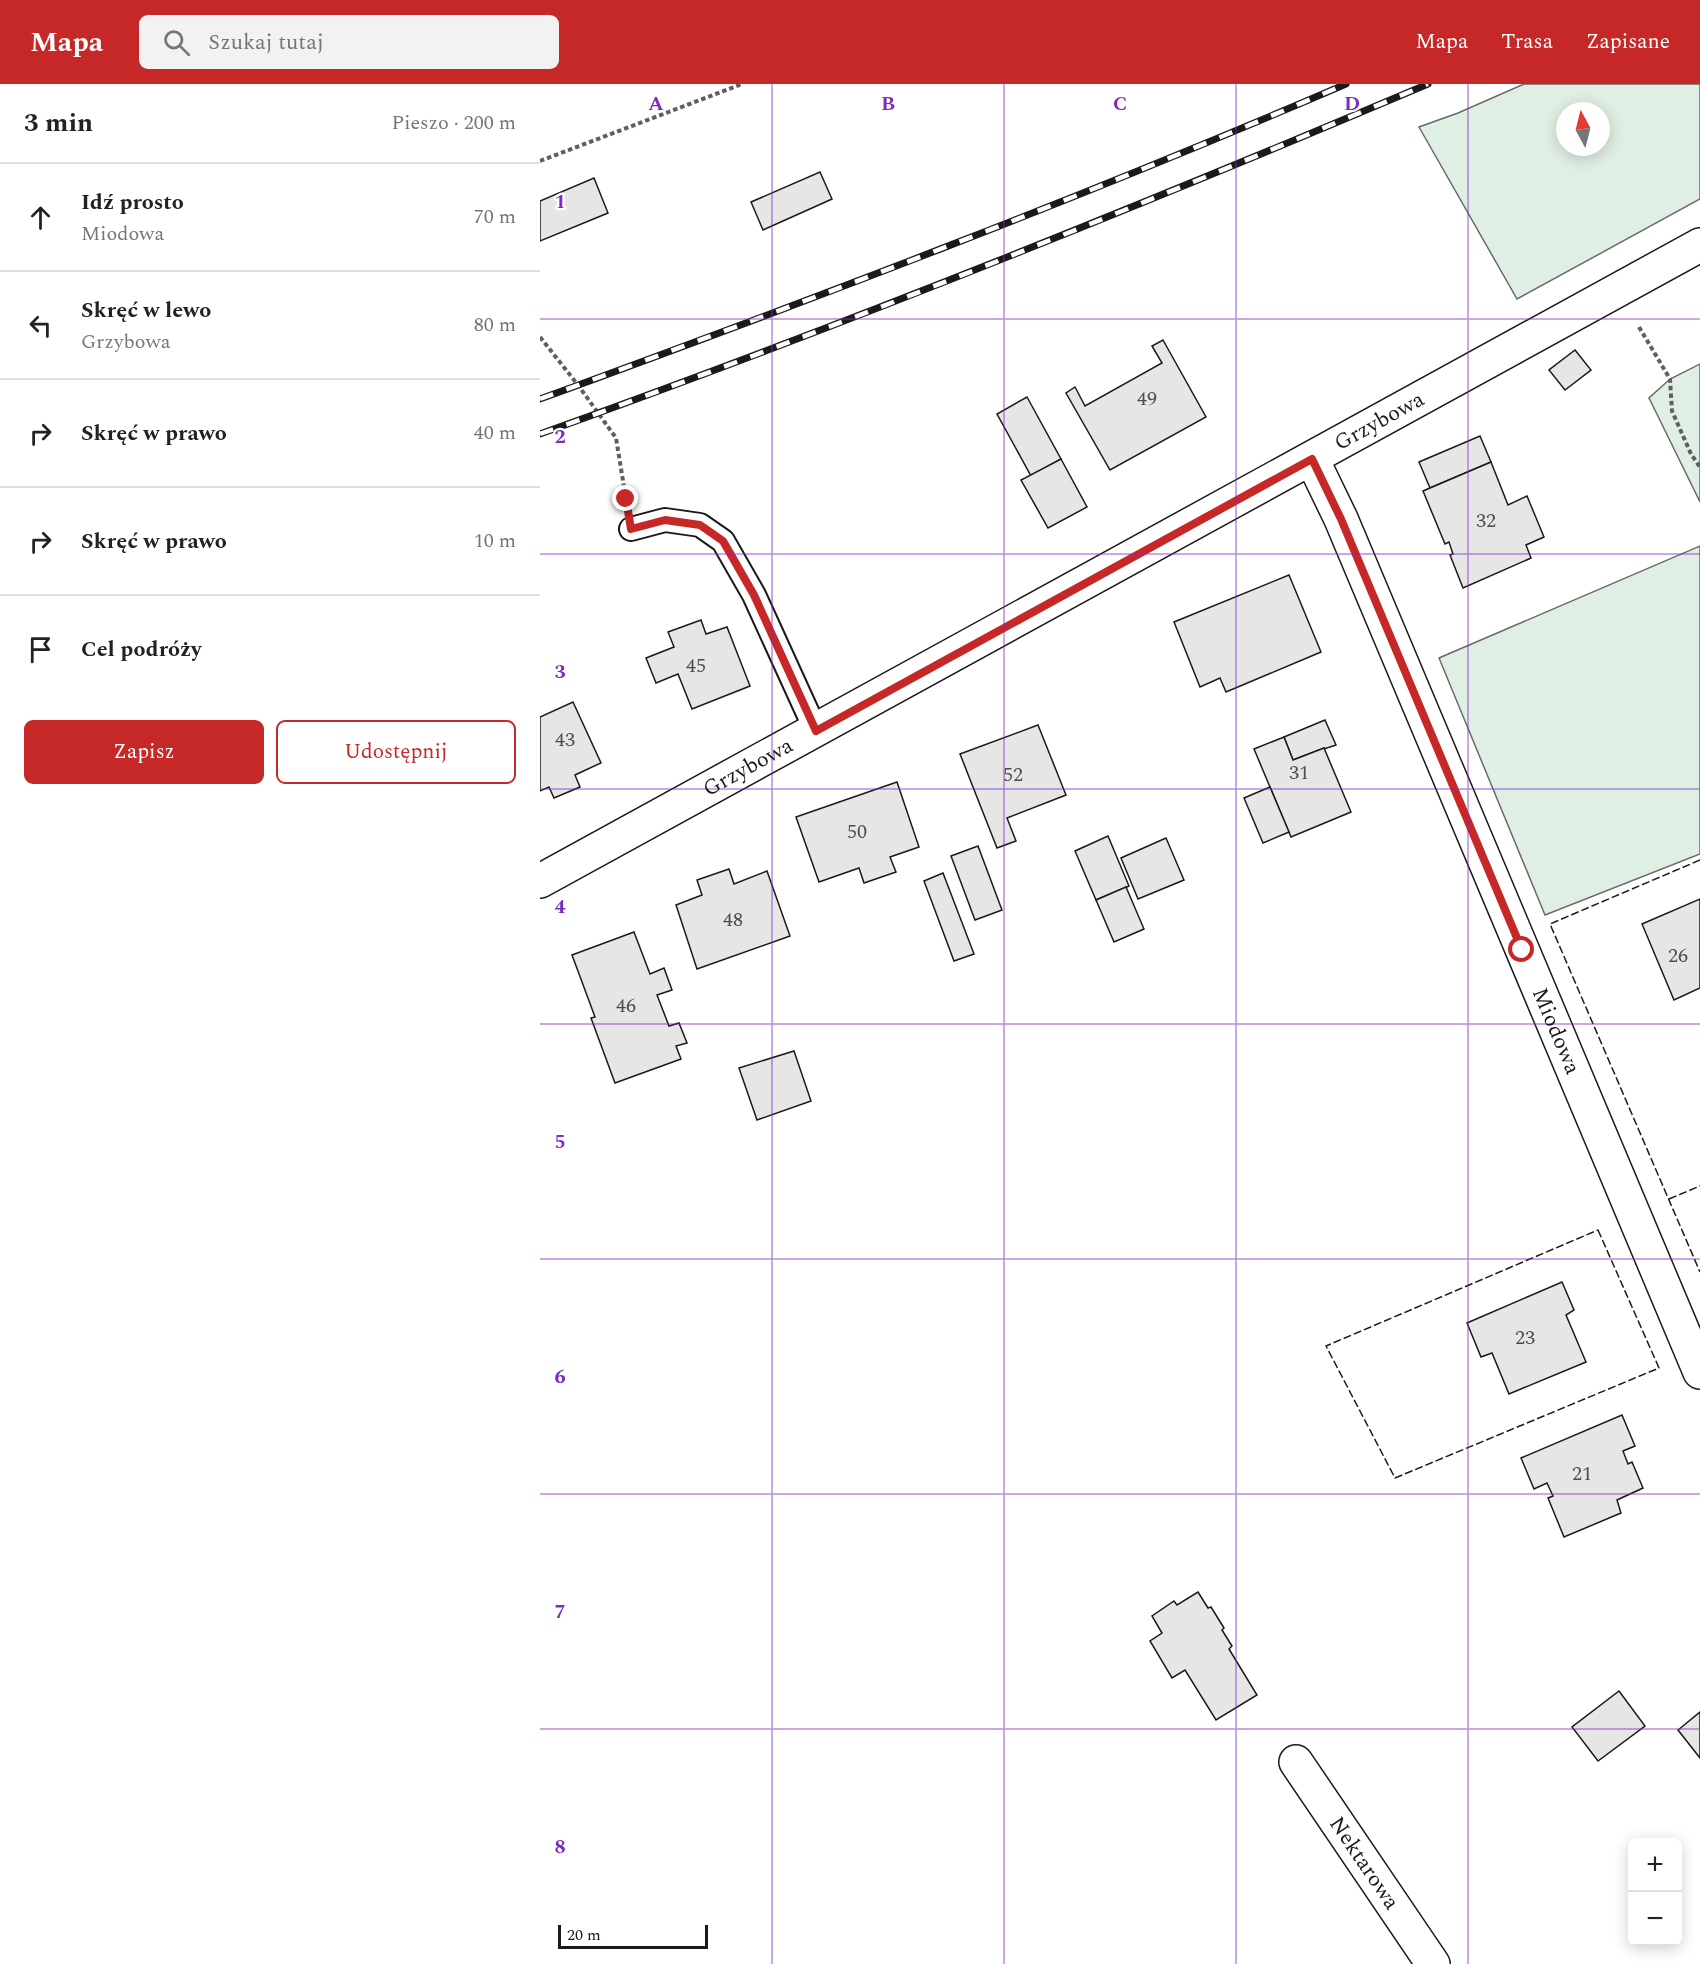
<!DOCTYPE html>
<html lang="pl">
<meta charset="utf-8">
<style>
body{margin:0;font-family:Spectral,serif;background:#f2f2f2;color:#222}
.controls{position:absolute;right:18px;bottom:18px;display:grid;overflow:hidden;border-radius:9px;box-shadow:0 3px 15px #0003}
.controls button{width:54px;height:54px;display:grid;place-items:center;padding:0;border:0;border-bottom:2px solid #e0e0e0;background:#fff;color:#222;font:30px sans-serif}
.compass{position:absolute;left:1016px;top:18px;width:54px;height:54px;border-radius:50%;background:#fff;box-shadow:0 3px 15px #0003;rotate:353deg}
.scale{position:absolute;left:18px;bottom:15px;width:150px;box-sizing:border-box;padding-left:6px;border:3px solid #1a1a1a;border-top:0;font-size:16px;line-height:21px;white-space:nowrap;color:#1a1a1a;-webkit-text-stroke:4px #fff;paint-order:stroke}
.stop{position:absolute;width:18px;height:18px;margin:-14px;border:4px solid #c62828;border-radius:50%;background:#fff}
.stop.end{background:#c62828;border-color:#fff;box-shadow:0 2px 6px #0008}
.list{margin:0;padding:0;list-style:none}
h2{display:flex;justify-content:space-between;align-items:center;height:78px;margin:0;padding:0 24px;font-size:26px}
h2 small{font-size:20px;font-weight:400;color:#767676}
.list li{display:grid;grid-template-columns:39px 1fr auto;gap:18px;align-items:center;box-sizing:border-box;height:108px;padding:0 24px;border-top:2px solid #e0e0e0}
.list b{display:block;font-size:22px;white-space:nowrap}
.list p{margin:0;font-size:20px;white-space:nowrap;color:#767676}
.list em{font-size:20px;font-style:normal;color:#767676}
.actions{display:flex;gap:12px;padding:18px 24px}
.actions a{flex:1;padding:14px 0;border:2px solid #c62828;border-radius:9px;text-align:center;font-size:21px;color:#c62828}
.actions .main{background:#c62828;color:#fff}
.icon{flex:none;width:33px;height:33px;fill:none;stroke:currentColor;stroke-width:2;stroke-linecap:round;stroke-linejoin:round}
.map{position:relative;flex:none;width:1160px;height:1880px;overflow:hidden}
header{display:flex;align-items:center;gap:36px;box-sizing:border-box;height:84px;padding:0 30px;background:#c62828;color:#fff}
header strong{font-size:28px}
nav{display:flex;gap:33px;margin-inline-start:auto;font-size:21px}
.search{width:420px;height:54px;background:#f2f2f2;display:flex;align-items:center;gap:15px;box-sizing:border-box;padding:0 21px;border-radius:9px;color:#767676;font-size:22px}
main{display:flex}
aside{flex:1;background:#fff}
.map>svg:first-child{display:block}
.green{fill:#e0efe3;stroke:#6a6a6a;stroke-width:1.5;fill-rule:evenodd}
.building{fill:#e6e6e6;stroke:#1a1a1a;stroke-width:1.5}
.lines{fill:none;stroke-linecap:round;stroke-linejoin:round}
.lane-casing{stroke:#1a1a1a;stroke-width:26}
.street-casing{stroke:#1a1a1a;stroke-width:36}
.path{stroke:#5f5f5f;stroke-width:4;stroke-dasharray:4.5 3;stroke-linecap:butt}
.lane{stroke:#fff;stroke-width:22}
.street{stroke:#fff;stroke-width:33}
.rail-casing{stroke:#1a1a1a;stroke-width:7}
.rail{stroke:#fff;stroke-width:4.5;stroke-dasharray:14;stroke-linecap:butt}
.fence{stroke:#1a1a1a;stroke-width:1.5;stroke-dasharray:8 3;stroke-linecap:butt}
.route{stroke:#c62828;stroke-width:8}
.grid{fill:none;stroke:#7b2cbf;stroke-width:1.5;stroke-opacity:0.55}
.labels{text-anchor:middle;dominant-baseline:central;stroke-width:4.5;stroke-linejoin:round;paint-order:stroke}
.number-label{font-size:20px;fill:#4d4d4d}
.street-label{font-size:22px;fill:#1a1a1a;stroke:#fff}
.grid-label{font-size:20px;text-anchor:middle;font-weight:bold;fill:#7b2cbf;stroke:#fff;stroke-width:4.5;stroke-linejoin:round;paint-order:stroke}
</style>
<header>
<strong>Mapa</strong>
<div class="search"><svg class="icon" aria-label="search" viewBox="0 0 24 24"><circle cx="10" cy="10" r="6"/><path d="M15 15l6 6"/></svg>Szukaj tutaj</div>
<nav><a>Mapa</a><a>Trasa</a><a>Zapisane</a></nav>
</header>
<main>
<aside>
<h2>3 min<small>Pieszo · 200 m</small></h2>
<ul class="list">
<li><svg class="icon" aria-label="ahead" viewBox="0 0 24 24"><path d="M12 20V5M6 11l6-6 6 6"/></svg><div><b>Idź prosto</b><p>Miodowa</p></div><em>70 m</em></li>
<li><svg class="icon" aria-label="left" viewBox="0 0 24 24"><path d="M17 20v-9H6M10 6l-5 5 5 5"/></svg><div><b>Skręć w lewo</b><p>Grzybowa</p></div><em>80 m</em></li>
<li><svg class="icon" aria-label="right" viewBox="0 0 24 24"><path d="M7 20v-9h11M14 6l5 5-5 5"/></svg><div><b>Skręć w prawo</b></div><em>40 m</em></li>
<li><svg class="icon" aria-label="right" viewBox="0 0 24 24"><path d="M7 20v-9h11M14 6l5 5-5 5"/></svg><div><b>Skręć w prawo</b></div><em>10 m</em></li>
<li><svg class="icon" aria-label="arrive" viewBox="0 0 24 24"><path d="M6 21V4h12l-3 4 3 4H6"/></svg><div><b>Cel podróży</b></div></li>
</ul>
<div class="actions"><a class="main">Zapisz</a><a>Udostępnij</a></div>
</aside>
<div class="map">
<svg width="1160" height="1880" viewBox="0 0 1160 1880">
<rect width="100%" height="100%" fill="#fff"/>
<!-- green -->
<g class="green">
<path d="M984,0H1160V115L977,215L879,43L918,29ZM1025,27H1061V63H1025Z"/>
<path d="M1160,280V418L1109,314L1130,295Z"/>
<path d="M1160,462V770L1005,831L899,574Z"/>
</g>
<!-- building -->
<g class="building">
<path d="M280,88L292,115L223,146L211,118Z"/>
<path d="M54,94L68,129L0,157V117Z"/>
<path d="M623,256L666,333L570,386L526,309L535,303L545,322L622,279L612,262Z"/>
<path d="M1035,266L1051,286L1025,306L1009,286Z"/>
<path d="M487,313L521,375L491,392L457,330Z"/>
<path d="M940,352L951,378L890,404L879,378Z"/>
<path d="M521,375L547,423L508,444L481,396Z"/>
<path d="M951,378L968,421L987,412L1004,453L986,461L991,474L923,504L910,471L913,470L909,458L905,460L883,407Z"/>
<path d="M749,491L781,568L686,608L680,594L660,603L634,538Z"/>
<path d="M161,536L166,550L187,543L210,602L152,625L138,590L116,599L106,574L134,563L128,548Z"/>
<path d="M33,618L61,679L35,691L40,703L14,714L9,703L0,707V633Z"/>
<path d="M785,636L796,661L784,665V664L753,676L744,653Z"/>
<path d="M498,641L526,711L467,734L476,757L457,764L420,670Z"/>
<path d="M744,653L753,676L784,664L811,728L751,753L714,665Z"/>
<path d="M357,698L379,763L350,773L356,788L324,799L319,784L279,798L256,733Z"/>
<path d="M730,703L749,748L723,759L704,714Z"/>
<path d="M568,752L589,802L556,816L535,767Z"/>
<path d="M626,754L644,796L598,815L581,774Z"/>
<path d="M438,762L462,826L435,836L411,772Z"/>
<path d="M189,785L194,800L227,787L250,852L157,885L136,821L162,811L157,796Z"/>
<path d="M403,789L434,870L414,877L384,797Z"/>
<path d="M586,803L604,845L574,858L556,816Z"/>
<path d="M1160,815V904L1134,916L1102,840Z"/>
<path d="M94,848L110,890L124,884L132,906L117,911L129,942L139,939L147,959L136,962L141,975L75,999L51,934L55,933L32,871Z"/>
<path d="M254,967L271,1017L217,1036L199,984Z"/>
<path d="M1022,1198L1034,1226L1026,1231L1046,1278L969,1310L952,1269L941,1273L927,1239Z"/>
<path d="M1082,1331L1095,1362L1083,1367L1088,1380L1092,1378L1103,1404L1077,1416L1081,1429L1024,1453L1008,1414L1013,1412L1007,1399L994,1405L981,1374Z"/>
<path d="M658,1508L668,1524L671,1523L684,1544L682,1546L692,1562L689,1565L717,1611L676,1636L645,1586L632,1594L610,1557L622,1549L612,1532L634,1517L637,1521Z"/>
<path d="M1079,1607L1105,1642L1058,1677L1032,1643Z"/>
<path d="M1160,1628V1674L1138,1646Z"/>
</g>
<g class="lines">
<defs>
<path id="lane" d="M91,445L125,436L160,441L183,457L214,511L276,647"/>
<g id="street">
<path id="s1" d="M772,375L801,435L1160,1288"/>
<path id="s2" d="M0,797L1160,161"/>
<path id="s3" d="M756,1678L893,1880"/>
</g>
</defs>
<!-- lane casing -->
<use href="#lane" class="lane-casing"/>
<!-- street casing -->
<use href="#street" class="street-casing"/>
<!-- path -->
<g class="path">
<path d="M0,77L202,0"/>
<path d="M1099,243L1130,295L1132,327L1151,370L1160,383"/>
<path d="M0,253L38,301L76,354L85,409"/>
</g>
<!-- lane -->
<use href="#lane" class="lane"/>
<!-- street -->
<use href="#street" class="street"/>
<defs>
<g id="rail">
<path d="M0,315C271,216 541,114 806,0"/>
<path d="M0,350C300,243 595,124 888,0"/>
</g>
</defs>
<!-- rail casing -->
<use href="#rail" class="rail-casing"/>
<!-- rail -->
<use href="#rail" class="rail"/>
<!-- fence -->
<g class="fence">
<path d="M1160,776L1010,840L1160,1188"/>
<path d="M1129,1115L1160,1102"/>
<path d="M1058,1146L1119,1284L855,1394L786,1262Z"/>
</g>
</g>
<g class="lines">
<!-- route -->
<path class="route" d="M86,415L91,445L125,436L160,441L183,457L214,511L276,647L772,375L801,435L982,866"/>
</g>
<!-- grid -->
<path class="grid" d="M232,0V1880M464,0V1880M696,0V1880M928,0V1880M0,235H1160M0,470H1160M0,705H1160M0,940H1160M0,1175H1160M0,1410H1160M0,1645H1160"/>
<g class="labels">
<!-- number labels -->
<g class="number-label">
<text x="607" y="315">49</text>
<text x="946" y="437">32</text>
<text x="156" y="582">45</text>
<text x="25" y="656">43</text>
<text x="759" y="689">31</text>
<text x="473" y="691">52</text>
<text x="317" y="748">50</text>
<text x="193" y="836">48</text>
<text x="1138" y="872">26</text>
<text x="86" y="922">46</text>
<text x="985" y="1254">23</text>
<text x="1042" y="1390">21</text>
</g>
<!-- street labels -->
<g class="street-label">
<text stroke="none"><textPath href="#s2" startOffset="957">Grzybowa</textPath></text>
<text stroke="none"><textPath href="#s2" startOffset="237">Grzybowa</textPath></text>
<text stroke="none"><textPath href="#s1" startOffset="622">Miodowa</textPath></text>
<text stroke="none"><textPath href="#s3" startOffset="122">Nektarowa</textPath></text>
</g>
</g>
<g class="grid-label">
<text x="116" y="26">A</text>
<text x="348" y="26">B</text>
<text x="580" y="26">C</text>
<text x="812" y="26">D</text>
<text x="20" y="124">1</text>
<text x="20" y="359">2</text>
<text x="20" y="594">3</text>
<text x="20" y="829">4</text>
<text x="20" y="1064">5</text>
<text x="20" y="1299">6</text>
<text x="20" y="1534">7</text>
<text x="20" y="1769">8</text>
</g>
</svg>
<div class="controls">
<button>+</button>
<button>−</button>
</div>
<svg class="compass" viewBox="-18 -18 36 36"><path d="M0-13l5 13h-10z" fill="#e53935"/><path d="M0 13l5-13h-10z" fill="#767676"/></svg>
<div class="scale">20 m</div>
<div class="stop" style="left:982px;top:866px"></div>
<div class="stop end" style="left:86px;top:415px"></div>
</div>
</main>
